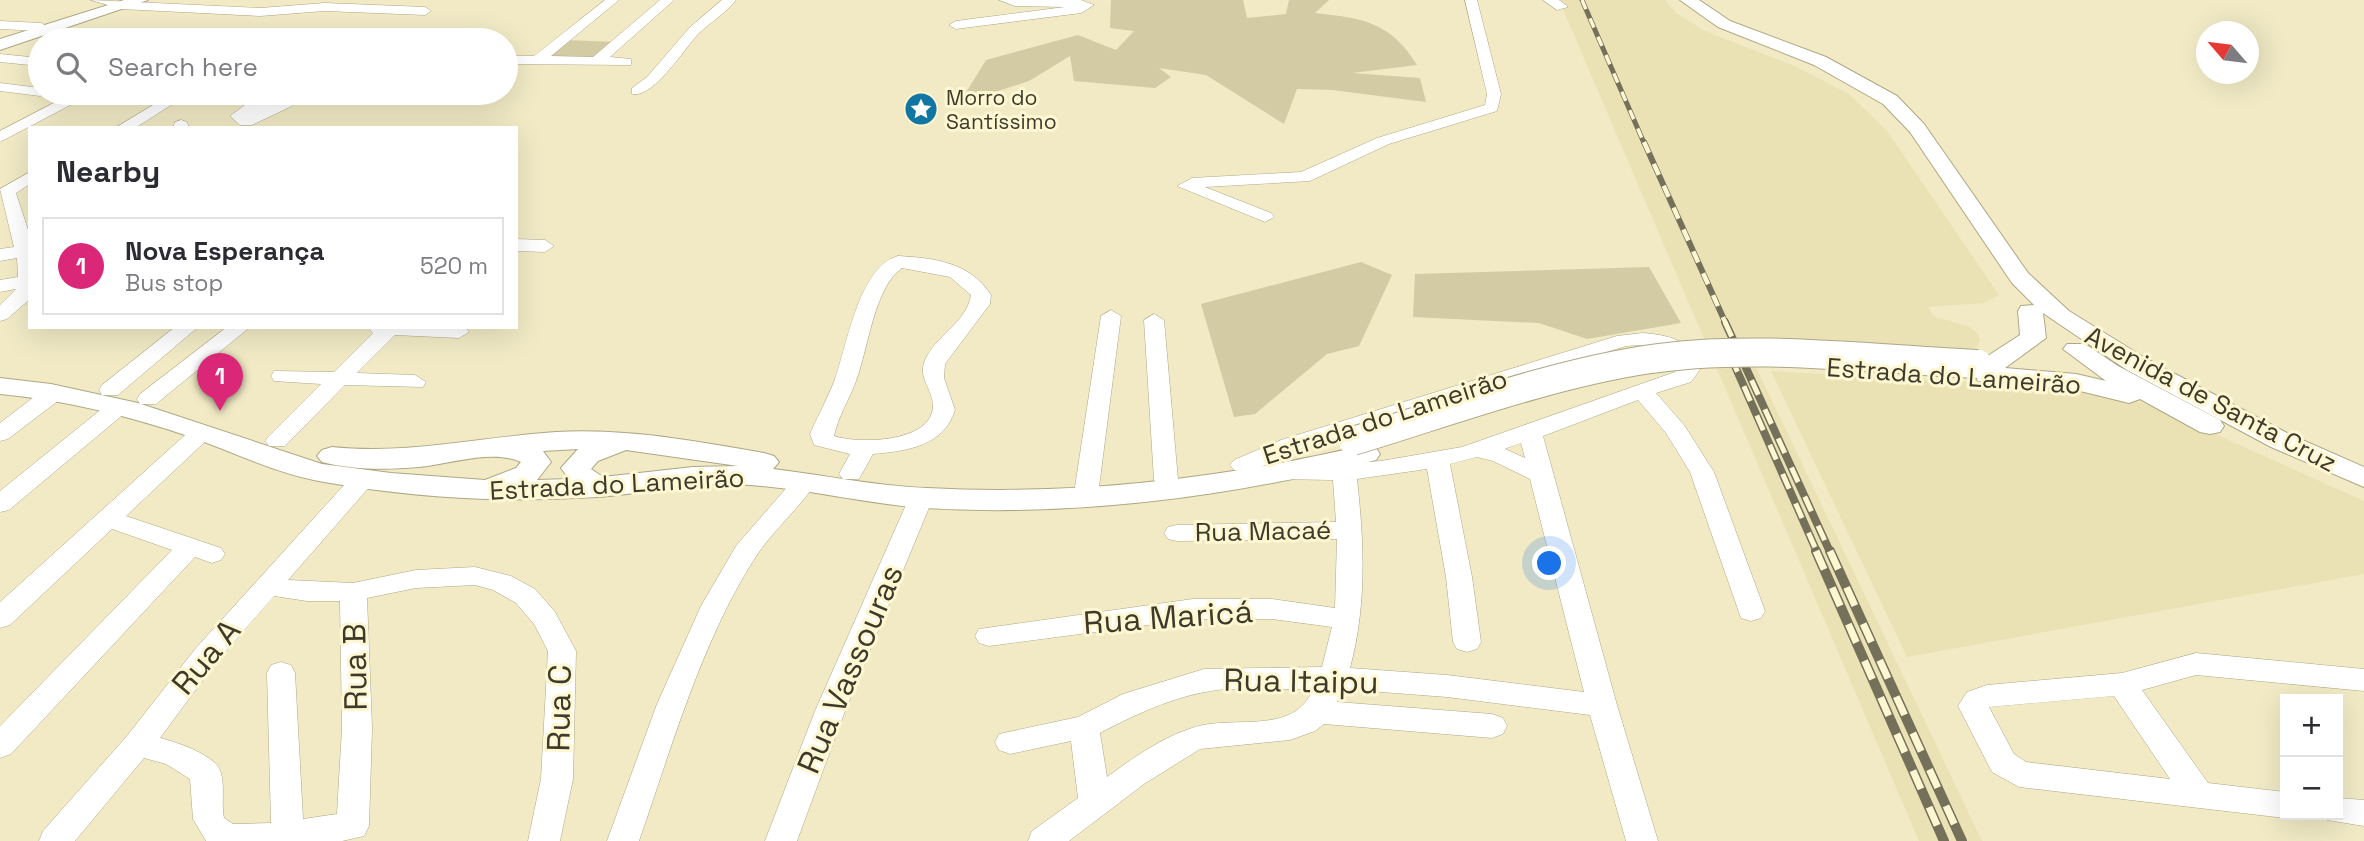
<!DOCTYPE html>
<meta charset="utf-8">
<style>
body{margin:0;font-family:"Space Grotesk",sans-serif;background:#f2f2f3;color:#2b2b33}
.controls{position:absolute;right:21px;bottom:21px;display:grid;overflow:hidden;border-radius:0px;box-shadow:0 7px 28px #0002}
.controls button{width:63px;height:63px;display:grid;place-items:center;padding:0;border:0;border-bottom:2px solid #e1e1e2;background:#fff;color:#2b2b33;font:35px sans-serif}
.compass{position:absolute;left:2196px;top:21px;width:63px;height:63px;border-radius:50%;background:#fff;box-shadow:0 7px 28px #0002;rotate:298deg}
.you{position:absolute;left:1550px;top:564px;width:24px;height:24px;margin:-18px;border:5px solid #fff;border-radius:50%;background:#1a73e8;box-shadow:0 0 0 10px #1a73e833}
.badge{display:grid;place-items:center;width:46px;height:46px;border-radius:50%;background:#db2777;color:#fff;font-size:23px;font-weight:700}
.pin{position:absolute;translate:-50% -58px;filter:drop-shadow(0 2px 4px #0008)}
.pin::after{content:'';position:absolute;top:37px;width:24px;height:21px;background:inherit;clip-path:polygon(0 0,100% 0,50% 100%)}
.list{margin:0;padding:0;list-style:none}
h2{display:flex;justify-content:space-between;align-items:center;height:91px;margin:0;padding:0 28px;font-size:30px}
h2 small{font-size:23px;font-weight:400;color:#7c7c81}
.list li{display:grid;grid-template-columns:46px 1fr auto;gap:21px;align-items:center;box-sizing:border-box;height:98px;margin:0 14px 14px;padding:0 14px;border:2px solid #e1e1e2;border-radius:0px}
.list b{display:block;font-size:26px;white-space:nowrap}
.list p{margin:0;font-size:23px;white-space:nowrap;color:#7c7c81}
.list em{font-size:23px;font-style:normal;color:#7c7c81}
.icon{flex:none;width:38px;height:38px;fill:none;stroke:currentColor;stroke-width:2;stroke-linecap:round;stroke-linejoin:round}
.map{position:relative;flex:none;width:2364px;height:841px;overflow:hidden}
.search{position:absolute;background:#fff;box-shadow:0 7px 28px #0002;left:28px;top:28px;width:490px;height:77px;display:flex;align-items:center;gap:18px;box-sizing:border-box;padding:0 24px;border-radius:38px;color:#7c7c81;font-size:26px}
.panel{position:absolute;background:#fff;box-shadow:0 7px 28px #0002;left:28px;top:126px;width:490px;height:203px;border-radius:0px}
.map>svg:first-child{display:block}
.built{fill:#eae2b5}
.green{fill:#d2cba4}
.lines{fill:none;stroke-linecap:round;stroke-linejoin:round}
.minor-casing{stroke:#aea784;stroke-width:1}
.major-casing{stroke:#aea784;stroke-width:2}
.minor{fill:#fff;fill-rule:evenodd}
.major{fill:#fff;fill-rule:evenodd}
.rail-far3-casing{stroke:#74705a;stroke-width:5}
.rail-far2-casing{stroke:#74705a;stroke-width:6}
.rail-far1-casing{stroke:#74705a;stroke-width:8}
.rail-casing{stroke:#74705a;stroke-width:10}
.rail-far3{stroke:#fef7d2;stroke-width:3.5;stroke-dasharray:10;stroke-linecap:butt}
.rail-far2{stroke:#fef7d2;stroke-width:4.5;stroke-dasharray:12;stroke-linecap:butt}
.rail-far1{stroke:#fef7d2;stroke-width:5;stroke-dasharray:16;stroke-linecap:butt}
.rail{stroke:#fef7d2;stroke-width:7;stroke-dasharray:20;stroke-linecap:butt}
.major-bridge-casing{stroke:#aea784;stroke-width:30;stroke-linecap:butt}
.major-bridge{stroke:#fff;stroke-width:28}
.labels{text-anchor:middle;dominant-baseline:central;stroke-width:6;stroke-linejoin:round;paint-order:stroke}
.far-poi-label{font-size:21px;fill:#3d3a2b;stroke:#fef7d2;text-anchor:start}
.street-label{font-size:26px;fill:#3d3a2b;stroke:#fef7d2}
.near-street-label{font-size:32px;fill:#3d3a2b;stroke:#fef7d2}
</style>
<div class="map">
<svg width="2364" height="841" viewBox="0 0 2364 841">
<rect width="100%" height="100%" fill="#f1eac5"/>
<!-- built -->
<g class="built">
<path d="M1559,0H1665L1676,13L1705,31L1795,66L1849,94L1887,131L1999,295L1984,303L1928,307L1935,317L1968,326L1977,333L1980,339L1978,346L1971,350L1745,344L1982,841H1919Z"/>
<path d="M1771,371L2103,390L2160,409L2364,501V574L1907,657Z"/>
</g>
<!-- green -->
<g class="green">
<path d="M1111,0H1243L1247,18L1286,14L1289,0H1329L1315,13C1362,18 1391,22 1417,65L1352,73L1420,78L1426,102L1332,90L1297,89L1284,124L1206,75L1159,68L1171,77L1155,88L1074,81L1070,56L1029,81L959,104L986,60L1078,35L1116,50L1134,31L1110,28Z"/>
<path d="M563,40L618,42L597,61L538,60Z"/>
<path d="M1361,262L1392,275L1359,346L1327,354L1255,414L1234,417L1201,304Z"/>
<path d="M1649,267L1681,323L1587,339L1539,323L1413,317L1415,274Z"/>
</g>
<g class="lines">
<defs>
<g id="minor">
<path d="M91,0L260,8L325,3L425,7L431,11L425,15L325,11L260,16L121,9Z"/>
<path d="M605,0H619L551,56L593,57L660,0H674L610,57L631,59V65L506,64V56H534Z"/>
<path d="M722,0H736C726,13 711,22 699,33C685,48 653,99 632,94V88L647,77L690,27Z"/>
<path d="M999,0H1081L1094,5L1081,13L956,29L949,25L956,21L1065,7L1015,6Z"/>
<path d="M1465,0H1477L1501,94L1497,111L1389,144L1310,181L1205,187L1271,213L1274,217L1265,222L1177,186L1192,178L1301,172L1377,138L1485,105L1487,94Z"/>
<path d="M1543,0H1559L1568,7L1557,10Z"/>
<path d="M0,21L41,23L48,27L41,31L0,29Z"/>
<path d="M0,54L40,58V66L0,62Z"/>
<path d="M0,83L40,88V93H47L40,96L0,91Z"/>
<path d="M173,93H190L135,128H115Z"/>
<path d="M278,93H299L291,98L295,103L292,106L252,125H240L230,116L245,105Z"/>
<path d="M71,94L76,96V102L0,142V131Z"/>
<path d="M181,120L187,122L189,128H173L175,122Z"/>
<path d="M30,172V184L16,193L30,236V299L7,319L0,321V305L16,289L0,292V280L18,277L17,258L0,261V249L14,247L0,189Z"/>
<path d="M516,239L545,240L554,246L545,252L516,251Z"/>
<path d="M898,256C934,258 970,262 991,295L990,304L945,364L944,378L955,410C944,446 907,451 873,454L859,479H843L839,474L850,454L814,445L810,434C818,415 828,398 835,379C847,346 859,266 898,256ZM902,268L950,277L971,295C967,321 940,333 927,356C915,377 933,387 933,407C931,443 858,444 834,436C838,417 849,400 856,381C868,350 874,287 902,268Z"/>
<path d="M1111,310L1121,316L1099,487L1096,492H1078L1075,487L1101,316Z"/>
<path d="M1154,314L1164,320L1178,480L1175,485H1157L1154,480L1144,320Z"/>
<path d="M175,327H198L118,395H102L99,390L102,385Z"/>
<path d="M227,327H250L156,404H140L137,399L140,394Z"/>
<path d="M368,327H465L469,332L459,338L395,335L357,373L415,375L426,382L423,387L345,385L285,446H269L265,441L269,436L321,384L274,381L271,376L274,371L334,372L373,333Z"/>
<path d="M1643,333C1670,335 1689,341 1704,364L1691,382L1656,393L1684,425L1714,472L1765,611L1761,618L1751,621L1741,618L1690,472L1666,433L1638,400L1543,436L1617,705L1658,841H1626L1590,715L1447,697L1342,689L1337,702L1492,714L1503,718L1507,726L1503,734L1492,738L1324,724L1315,731L1290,740L1200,749L1144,784L1069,841H1028L1032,831L1078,798L1071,741L1010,754L999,750L995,742L999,734L1078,717L1123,694L1204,669L1322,667L1332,627L1272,619H1193L989,646L979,643L975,636L979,629L1193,599H1272L1335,608L1337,539L1177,541L1168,539L1164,533L1168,527L1177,525L1336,522L1333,480L1279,479L1275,474L1279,469L1381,461L1462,447L1675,372L1682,364C1669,345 1647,344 1626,346L1297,450C1279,458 1253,475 1234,470L1230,465L1234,460L1281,440L1617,336ZM1521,443L1525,458L1505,449L1507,448ZM1477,457L1493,461L1530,479L1584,692L1447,675L1350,668C1367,605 1364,543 1357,479L1427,469L1446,577L1453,642L1457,649L1467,652L1477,649L1481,642L1472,577L1450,464ZM1226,689H1313C1294,737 1232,714 1192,728C1161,738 1133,758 1107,777L1100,733C1140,712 1181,693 1226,689Z"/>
<path d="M55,385L66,392L63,397L8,439L0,441V423L47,387Z"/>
<path d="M117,401L128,408L125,413L9,510L0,512V491L109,403Z"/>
<path d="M202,425L210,427L214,432L210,437L126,516L221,548L225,554L221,560L212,563L195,557L11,754L0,758V726L172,550L112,529L10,625L0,628V602L194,427Z"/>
<path d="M363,471L372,474L375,479L372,484L288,580L353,583L416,570L475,567L511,576L535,589L555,612L576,651L573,779L560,841H528L541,779L548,651L534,624L516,603L493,590L475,585L416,588L367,598L372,728L369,826L364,836L342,841H206L193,819L190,779L166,764L144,758L75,841H39L43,831L127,736L196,648L354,474ZM274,596L307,601H340L342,728L337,814L303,819L295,673L291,665L281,662L271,665L267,673L271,823L233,824L224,818C221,803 225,787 221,773C217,755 176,742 160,738L216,662Z"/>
<path d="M804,475L813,478L816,483C798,510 772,531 755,558C702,640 671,749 639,841H607L657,704L701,606L736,546L795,478Z"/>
<path d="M921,490L930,492L933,498L845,711L797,841H765L815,711L909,498L912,492Z"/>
<path d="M2196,653L2364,669V691L2196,675L2142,690L2208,783L2285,792V815H2295L2285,818L2019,787L1992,772L1958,706L1967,692L1987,685L2122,673ZM2114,696L2170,779L2026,762L2014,754L1989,707Z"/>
<path d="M2338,798L2364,800V826L2327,820L2324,815H2338Z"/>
</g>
<g id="major">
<path d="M124,0H148L0,50V39Z"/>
<path d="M1680,0H1699L1730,21L1826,57L1897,96L1924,124L2028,273L2069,311L2145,358L2291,435L2364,467V487L2271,447L2127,370L2043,313L2046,338L2005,368L2076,374L2106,381L2063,349L2067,344H2085L2118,366L2220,420L2224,426L2220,432L2210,434L2200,432L2140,399L2129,403L2076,390L1978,381L1974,375L1981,368L1979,365L1983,359L2020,335L2018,311L2021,306L2034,305L2012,283L1910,132L1883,104L1814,65L1718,27Z"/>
<path d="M0,378L51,384L138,403L322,464L391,473L485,480L516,468L521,462C492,449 450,464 419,467C387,470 353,470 322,462L317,456L322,450L332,447C409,455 480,437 556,432C626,428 695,441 764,453L774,456L779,462L773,469C824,475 875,486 927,488C1075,496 1221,479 1366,445L1376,448L1380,454L1376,460C1229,497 1077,517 924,508C857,503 790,484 722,484C680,484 639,494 597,497C506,503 414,498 324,482C277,474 236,453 191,437C129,416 66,400 0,394ZM578,449L561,468L569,479L537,480L551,462L543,451ZM626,450L738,466L693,467L603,477L591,469L598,461Z"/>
</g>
</defs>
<!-- minor casing -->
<use href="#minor" class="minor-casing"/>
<!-- major casing -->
<use href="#major" class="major-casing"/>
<!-- minor -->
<use href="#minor" class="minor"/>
<!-- major -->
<use href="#major" class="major"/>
<defs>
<path id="rail-far3" d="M1582,0L1644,143"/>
<path id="rail-far2" d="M1644,142L1726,324"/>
<g id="rail-far1">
<path d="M1725,322L1830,552"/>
<path d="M1731,357L1817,552"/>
</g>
<g id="rail">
<path d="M1816,551L1944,841"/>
<path d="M1830,551L1962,841"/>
</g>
</defs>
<!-- rail-far3 casing -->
<use href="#rail-far3" class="rail-far3-casing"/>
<!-- rail-far2 casing -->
<use href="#rail-far2" class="rail-far2-casing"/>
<!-- rail-far1 casing -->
<use href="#rail-far1" class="rail-far1-casing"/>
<!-- rail casing -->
<use href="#rail" class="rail-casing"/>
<!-- rail-far3 -->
<use href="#rail-far3" class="rail-far3"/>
<!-- rail-far2 -->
<use href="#rail-far2" class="rail-far2"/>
<!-- rail-far1 -->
<use href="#rail-far1" class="rail-far1"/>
<!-- rail -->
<use href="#rail" class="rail"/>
<defs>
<path id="major-bridge" d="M1353,441C1449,412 1545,376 1644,360C1749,343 1872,359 1978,364"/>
</defs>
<!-- major-bridge casing -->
<use href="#major-bridge" class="major-bridge-casing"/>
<!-- major-bridge -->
<use href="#major-bridge" class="major-bridge"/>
</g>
<!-- icons -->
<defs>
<symbol id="sight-disc" viewBox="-11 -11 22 22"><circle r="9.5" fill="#1176a2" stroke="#fef7d2"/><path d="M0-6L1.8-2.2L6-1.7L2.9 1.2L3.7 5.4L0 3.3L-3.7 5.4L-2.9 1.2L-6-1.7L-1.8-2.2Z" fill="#fff"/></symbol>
</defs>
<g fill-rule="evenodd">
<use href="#sight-disc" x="902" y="90" width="38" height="38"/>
</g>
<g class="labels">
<!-- far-poi labels -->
<g class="far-poi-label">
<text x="946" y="97">Morro do<tspan x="946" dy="24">Santíssimo</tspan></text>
</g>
<!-- street labels -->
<g class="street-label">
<text transform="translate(1954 376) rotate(4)">Estrada do Lameirão</text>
<text transform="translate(2211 399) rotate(28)">Avenida de Santa Cruz</text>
<text transform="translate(1385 417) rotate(-18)">Estrada do Lameirão</text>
<text transform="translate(617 484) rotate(-3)">Estrada do Lameirão</text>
<text transform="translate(1263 531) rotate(-1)">Rua Macaé</text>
</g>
<!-- near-street labels -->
<g class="near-street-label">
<text transform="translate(1168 617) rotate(-4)">Rua Maricá</text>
<text transform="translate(206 657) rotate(-50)">Rua A</text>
<text transform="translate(355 667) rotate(-91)">Rua B</text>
<text transform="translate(850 669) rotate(-67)">Rua Vassouras</text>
<text transform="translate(1301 681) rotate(1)">Rua Itaipu</text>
<text transform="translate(559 708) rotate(-89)">Rua C</text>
</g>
</g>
</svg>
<div class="controls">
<button>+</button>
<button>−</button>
</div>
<svg class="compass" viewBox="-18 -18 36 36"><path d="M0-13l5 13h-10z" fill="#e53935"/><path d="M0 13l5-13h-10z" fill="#7c7c81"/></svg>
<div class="you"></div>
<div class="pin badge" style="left:220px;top:411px">1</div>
<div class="search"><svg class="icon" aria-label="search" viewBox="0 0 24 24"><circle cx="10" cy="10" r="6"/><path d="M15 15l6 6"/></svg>Search here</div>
<section class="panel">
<h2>Nearby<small></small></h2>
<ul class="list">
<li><span class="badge">1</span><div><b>Nova Esperança</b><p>Bus stop</p></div><em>520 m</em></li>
</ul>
</section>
</div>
